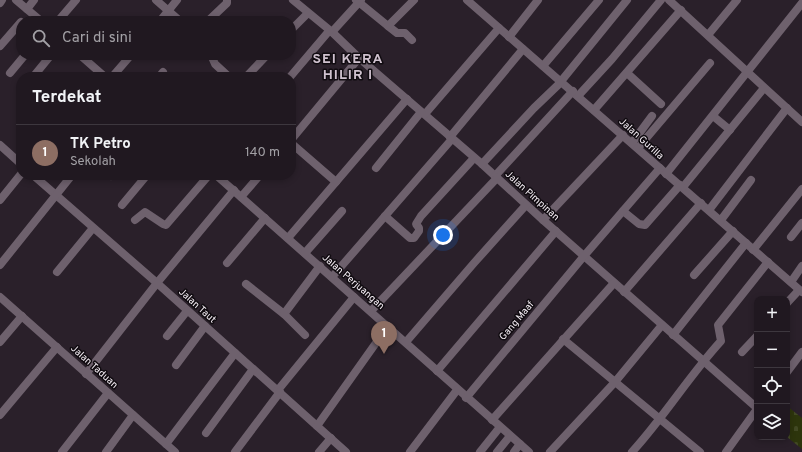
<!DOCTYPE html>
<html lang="id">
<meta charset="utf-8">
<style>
body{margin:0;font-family:Overpass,sans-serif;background:#282129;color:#f1f3f6}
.controls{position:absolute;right:12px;bottom:12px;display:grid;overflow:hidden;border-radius:8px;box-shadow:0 2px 6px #0003}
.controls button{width:36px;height:36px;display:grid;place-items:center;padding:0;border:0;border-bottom:1px solid #3d373e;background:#201820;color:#f1f3f6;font:20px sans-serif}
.you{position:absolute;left:443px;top:235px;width:14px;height:14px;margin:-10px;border:3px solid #fff;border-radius:50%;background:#1a73e8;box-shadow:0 0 0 6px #1a73e833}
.badge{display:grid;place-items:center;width:26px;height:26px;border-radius:50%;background:#1dc9fd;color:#fff;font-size:13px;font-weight:700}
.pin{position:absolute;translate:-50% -33px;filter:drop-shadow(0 1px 2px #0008)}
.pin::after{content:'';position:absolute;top:21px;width:14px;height:12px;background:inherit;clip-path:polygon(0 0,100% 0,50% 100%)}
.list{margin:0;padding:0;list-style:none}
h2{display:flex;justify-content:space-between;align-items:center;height:52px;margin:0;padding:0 16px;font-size:17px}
h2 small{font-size:13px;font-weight:400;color:#a2a0a5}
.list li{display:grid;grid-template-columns:26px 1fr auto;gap:12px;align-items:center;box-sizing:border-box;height:56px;padding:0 16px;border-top:1px solid #3d373e}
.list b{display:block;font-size:15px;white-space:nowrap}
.list p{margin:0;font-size:13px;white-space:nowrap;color:#a2a0a5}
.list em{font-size:13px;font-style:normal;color:#a2a0a5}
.icon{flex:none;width:22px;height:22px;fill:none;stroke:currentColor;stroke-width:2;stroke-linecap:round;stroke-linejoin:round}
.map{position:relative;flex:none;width:802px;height:452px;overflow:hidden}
.search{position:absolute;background:#201820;box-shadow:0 2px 6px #0003;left:16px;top:16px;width:280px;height:44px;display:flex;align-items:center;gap:10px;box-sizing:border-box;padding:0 14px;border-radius:16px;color:#a2a0a5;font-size:15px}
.panel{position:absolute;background:#201820;box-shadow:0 2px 6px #0003;left:16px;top:72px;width:280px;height:108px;border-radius:16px}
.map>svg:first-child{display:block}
.cemetery{fill:url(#cemetery-stones)}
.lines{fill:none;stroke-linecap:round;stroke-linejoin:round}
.minor{stroke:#6e616d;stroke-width:8}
.labels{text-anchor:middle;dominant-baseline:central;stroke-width:3;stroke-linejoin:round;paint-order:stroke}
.street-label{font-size:10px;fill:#f6eff6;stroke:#100b10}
.district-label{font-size:14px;font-weight:bold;letter-spacing:1px;fill:#cfc1ce;stroke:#100b10}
</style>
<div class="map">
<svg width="802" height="452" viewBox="0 0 802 452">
<defs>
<pattern id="cemetery-stones" width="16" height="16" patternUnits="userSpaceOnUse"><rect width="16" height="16" fill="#2d350c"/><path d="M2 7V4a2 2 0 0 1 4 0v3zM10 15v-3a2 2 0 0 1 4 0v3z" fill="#424924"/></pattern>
</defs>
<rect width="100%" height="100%" fill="#2a202a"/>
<!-- cemetery -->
<path class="cemetery" d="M787,406L802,418V449L787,437Z"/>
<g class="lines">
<!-- minor -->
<g class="minor">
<path d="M16,0L41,21"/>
<path d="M156,0L180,21"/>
<path d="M293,0L332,32L359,58L482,164L543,220L757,408"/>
<path d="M356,0L388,26L414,0"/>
<path d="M467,0L802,292"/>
<path d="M669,0L802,122"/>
<path d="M0,3L2,0"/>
<path d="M27,9L34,0"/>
<path d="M58,21L76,0"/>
<path d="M160,21L177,0"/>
<path d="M208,21L227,3V0"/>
<path d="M388,26L397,33H405L412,40"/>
<path d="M291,30L308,13"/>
<path d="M332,32L361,0"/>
<path d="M708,35L737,0"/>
<path d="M509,37L538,0"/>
<path d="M0,46L21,22"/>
<path d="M80,55L105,77"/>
<path d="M211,55L215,64L229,77"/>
<path d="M543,66L599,0"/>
<path d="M10,73L25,55"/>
<path d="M627,73L661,104"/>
<path d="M33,77L51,55"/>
<path d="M112,77L131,55"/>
<path d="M159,77L163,72"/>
<path d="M246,77L267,55"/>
<path d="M290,77L329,31"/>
<path d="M578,96L612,59L661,0"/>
<path d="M594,110L681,10"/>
<path d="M425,114L499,28"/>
<path d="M713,116L730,130"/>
<path d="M450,137L523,49"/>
<path d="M291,140L359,58"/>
<path d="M291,143L336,182"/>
<path d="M632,143L652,116"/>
<path d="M0,145L21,164"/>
<path d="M638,148L710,63"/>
<path d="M482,164L534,108L558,85L627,0"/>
<path d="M376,168L421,112"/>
<path d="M666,174L802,3"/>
<path d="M33,175L157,283L346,452"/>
<path d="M216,175C321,267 424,360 529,452"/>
<path d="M111,176L112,175"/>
<path d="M495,176L573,91"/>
<path d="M683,187L764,88"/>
<path d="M241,197L260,175"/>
<path d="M0,200L21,174"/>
<path d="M122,205L147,175"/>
<path d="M709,210L787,108"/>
<path d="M623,211L639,224L645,225L680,185"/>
<path d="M385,216L410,238H414L419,231V228L416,224L421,216L474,158"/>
<path d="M135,220L145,212L163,224L166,225L209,175"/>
<path d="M543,220L623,135"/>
<path d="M721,220L751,180"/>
<path d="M791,237L802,223"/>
<path d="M288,238L407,99"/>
<path d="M753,250L802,189"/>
<path d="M305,253L342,211"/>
<path d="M227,263L265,218"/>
<path d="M0,265L72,175"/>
<path d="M57,272L93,228"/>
<path d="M694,275L733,231"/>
<path d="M332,277L452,139"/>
<path d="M791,282L802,266"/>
<path d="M246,284L284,314L320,266"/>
<path d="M624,292L701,203"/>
<path d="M0,297L175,452"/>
<path d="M787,303L799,290"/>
<path d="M371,311L497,178"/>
<path d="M284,314L305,335"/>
<path d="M673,335L746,243"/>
<path d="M167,336L187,311"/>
<path d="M563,339L700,452"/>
<path d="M0,342L22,316"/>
<path d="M406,342L474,263L526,205"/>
<path d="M742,352L757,336"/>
<path d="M176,365L205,326"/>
<path d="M437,371L556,231"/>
<path d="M787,372L802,352"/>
<path d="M86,374L157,283L234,190"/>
<path d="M278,390L354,297"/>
<path d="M466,398L584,256L660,168"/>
<path d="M0,415L57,347"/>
<path d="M492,420L614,283"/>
<path d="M317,426L388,326"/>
<path d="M206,433L253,369"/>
<path d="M166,444L235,353"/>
<path d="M62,452L108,393"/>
<path d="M106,452L133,415"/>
<path d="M235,452L280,392"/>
<path d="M319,452L331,438"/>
<path d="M410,452L457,390"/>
<path d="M480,452L500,427"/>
<path d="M497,452L510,436"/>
<path d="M514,452L520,444"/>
<path d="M550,452L615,382L662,325"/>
<path d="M632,452C664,417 689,376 721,341L718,325L768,262"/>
<path d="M726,452L757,409"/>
</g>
</g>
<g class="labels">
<!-- street labels -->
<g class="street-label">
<text transform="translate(641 139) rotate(42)">Jalan Gurilla</text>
<text transform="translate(532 196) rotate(42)">Jalan Pimpinan</text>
<text transform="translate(353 282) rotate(41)">Jalan Perjuangan</text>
<text transform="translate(197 306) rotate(42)">Jalan Taut</text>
<text transform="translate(517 321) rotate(-50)">Gang Maaf</text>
<text transform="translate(94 367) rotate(42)">Jalan Taduan</text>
</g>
<!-- district labels -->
<g class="district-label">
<text x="348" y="59">SEI KERA<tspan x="348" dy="16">HILIR I</tspan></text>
</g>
</g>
</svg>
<div class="controls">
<button>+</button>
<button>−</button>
<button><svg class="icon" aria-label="locate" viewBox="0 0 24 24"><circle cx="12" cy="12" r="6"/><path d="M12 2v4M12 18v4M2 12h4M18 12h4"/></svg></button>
<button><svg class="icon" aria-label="layers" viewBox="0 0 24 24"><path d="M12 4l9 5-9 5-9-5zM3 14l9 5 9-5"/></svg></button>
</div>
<div class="you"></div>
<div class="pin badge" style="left:384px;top:354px;background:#8d6e63">1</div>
<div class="search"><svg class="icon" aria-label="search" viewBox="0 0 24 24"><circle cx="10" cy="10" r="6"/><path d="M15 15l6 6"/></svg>Cari di sini</div>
<section class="panel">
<h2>Terdekat<small></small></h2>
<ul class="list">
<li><span class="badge" style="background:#8d6e63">1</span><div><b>TK Petro</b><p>Sekolah</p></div><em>140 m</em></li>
</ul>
</section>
</div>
